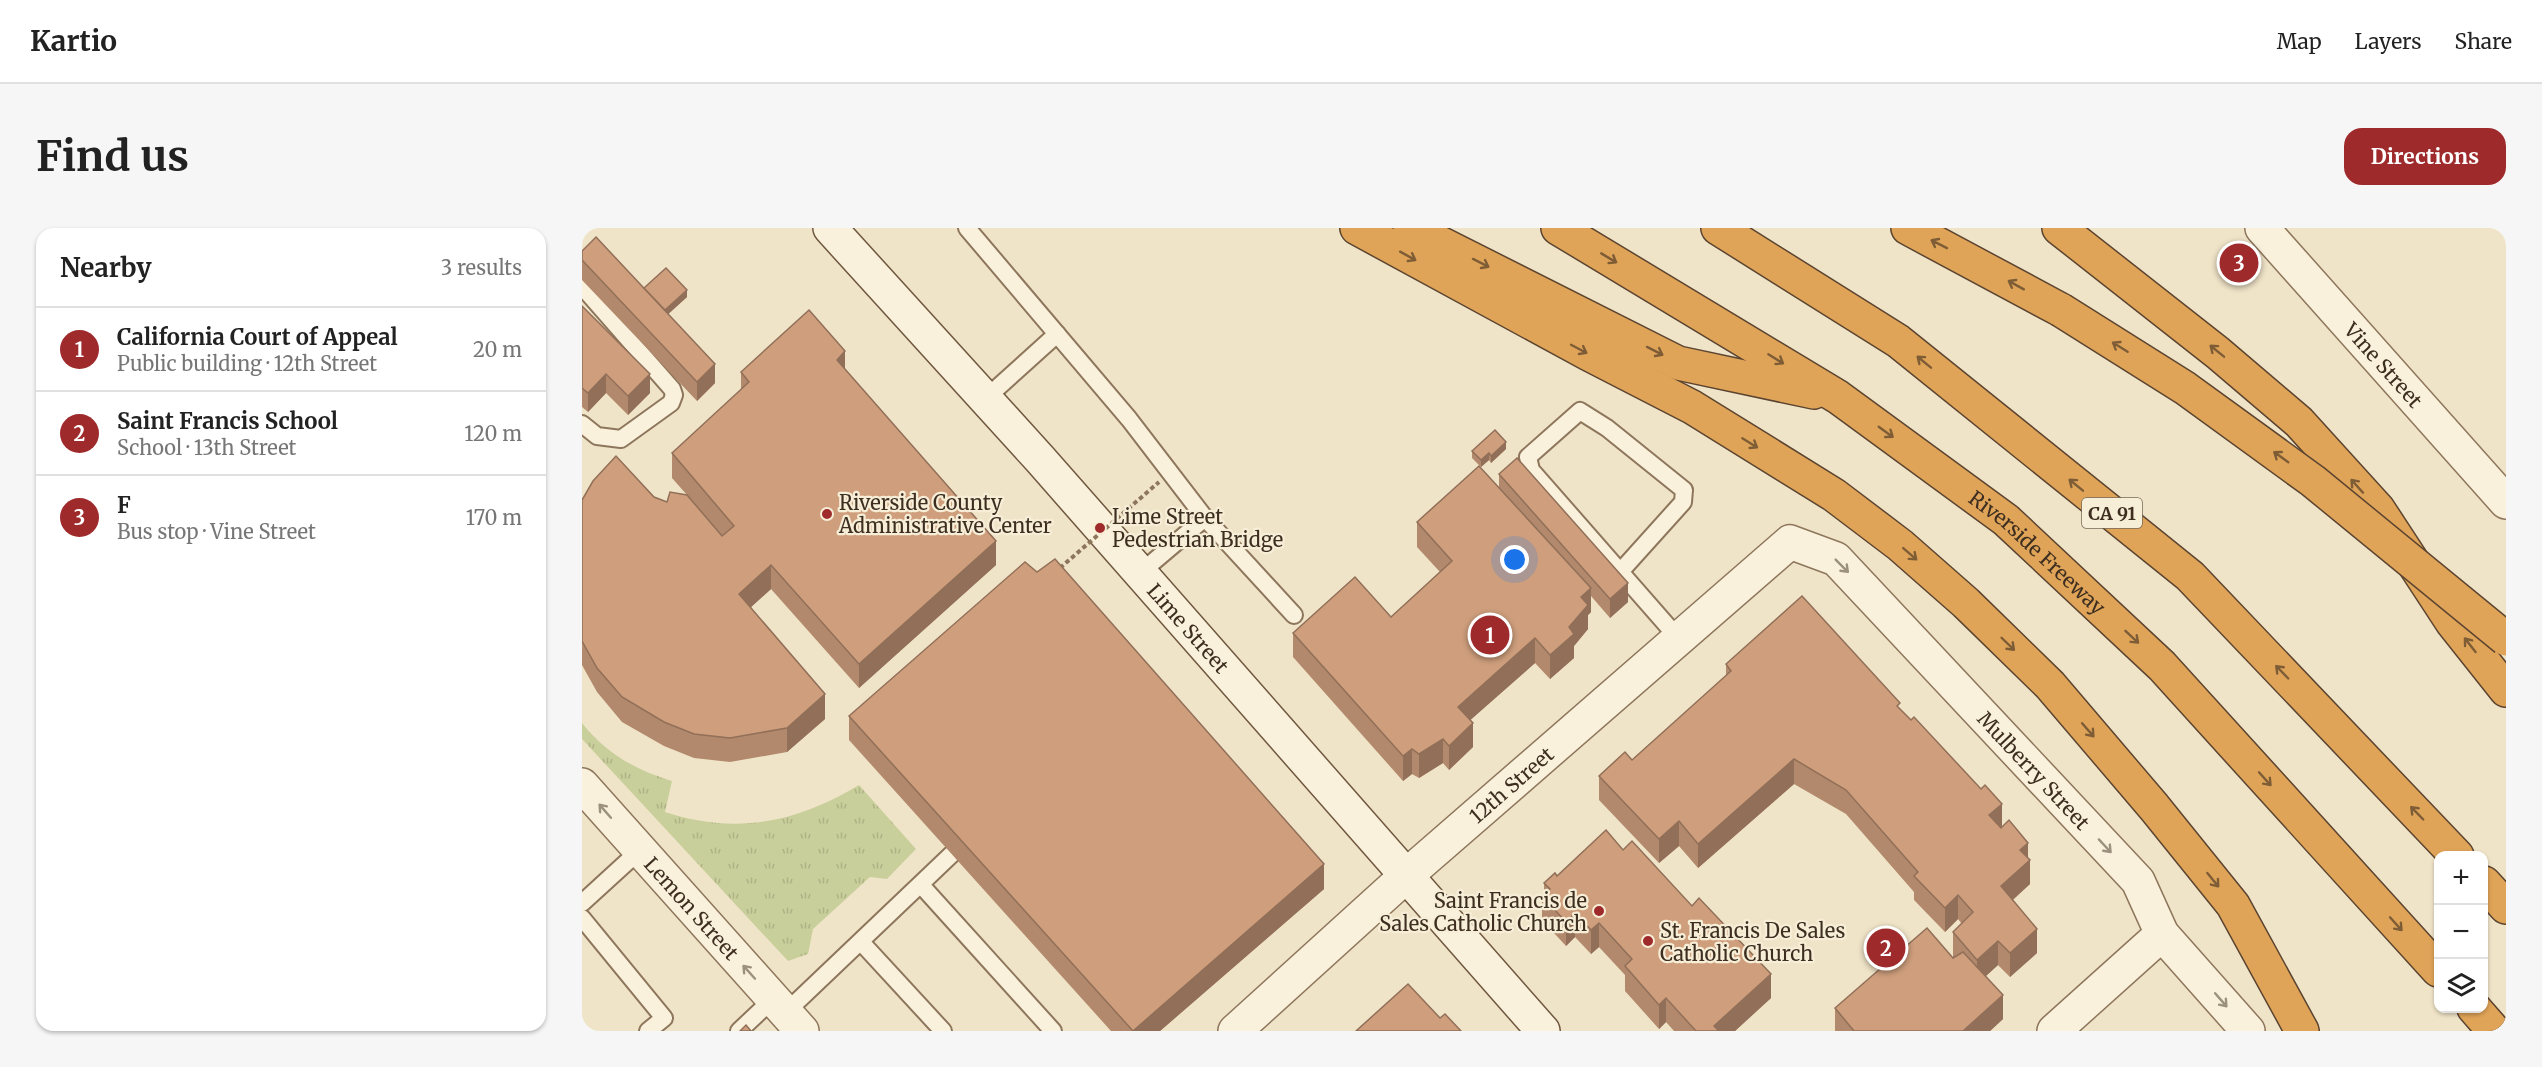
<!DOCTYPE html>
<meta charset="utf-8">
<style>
body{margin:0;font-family:Merriweather,serif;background:#f6f6f6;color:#222}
.controls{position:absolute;right:18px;bottom:18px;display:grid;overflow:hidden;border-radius:12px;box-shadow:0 2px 4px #0004}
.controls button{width:54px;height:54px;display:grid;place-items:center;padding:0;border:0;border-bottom:2px solid #e0e0e0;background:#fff;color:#222;font:30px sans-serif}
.you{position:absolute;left:933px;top:332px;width:21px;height:21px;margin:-15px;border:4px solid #fff;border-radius:50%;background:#1a73e8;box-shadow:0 0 0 9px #1a73e833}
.badge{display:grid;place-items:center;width:39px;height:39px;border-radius:50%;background:#9e2a2b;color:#fff;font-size:20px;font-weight:700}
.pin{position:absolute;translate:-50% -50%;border:3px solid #fff;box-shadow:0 2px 6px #0006}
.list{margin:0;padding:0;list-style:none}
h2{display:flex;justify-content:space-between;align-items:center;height:78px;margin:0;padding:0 24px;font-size:26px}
h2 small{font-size:20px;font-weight:400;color:#767676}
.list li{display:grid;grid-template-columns:39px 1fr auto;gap:18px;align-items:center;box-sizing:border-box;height:84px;padding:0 24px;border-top:2px solid #e0e0e0}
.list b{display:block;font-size:22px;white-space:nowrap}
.list p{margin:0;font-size:20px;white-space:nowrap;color:#767676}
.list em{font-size:20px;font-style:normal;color:#767676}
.icon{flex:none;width:33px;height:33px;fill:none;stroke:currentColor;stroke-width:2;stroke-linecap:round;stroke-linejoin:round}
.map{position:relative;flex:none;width:1924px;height:803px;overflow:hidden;border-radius:18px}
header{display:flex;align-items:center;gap:36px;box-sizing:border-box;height:84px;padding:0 30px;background:#fff;border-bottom:2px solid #e0e0e0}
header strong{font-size:28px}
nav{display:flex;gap:33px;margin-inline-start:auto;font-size:21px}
.intro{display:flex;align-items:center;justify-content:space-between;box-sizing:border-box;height:144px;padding:0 36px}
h1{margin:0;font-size:42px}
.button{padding:15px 27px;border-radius:18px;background:#9e2a2b;color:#fff;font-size:21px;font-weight:700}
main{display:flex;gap:36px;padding:0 36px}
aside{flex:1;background:#fff;border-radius:18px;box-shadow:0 2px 4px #0004}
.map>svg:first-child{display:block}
.park{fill:url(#park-tufts)}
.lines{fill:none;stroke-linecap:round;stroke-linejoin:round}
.service-casing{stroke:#8d765c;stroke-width:20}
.minor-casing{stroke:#8d765c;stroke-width:36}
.tertiary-casing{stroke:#8d765c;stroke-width:36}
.secondary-casing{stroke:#6f573f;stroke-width:36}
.motorway-casing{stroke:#5b4430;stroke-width:36}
.service{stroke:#faf1dc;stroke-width:16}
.minor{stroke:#faf1dc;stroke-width:33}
.tertiary{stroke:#faf1dc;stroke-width:33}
.secondary{stroke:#faf1dc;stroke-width:33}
.motorway{stroke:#e0a458;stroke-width:33}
.motorway-bridge-casing{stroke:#5b4430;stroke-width:36;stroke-linecap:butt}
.path-bridge{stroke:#8d765c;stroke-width:4;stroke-dasharray:4.5 3;stroke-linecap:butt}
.motorway-bridge{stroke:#e0a458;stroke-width:33}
.wall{fill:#b2896c}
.shaded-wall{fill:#916f58}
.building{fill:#cf9f7d;stroke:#916f58;stroke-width:1.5}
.oneway{stroke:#7e5d36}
.oneway2{stroke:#9c907e}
.poi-dot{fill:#9e2a2b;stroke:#f7eed8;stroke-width:2}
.labels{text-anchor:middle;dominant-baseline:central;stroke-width:4.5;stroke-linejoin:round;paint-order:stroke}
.shield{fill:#f7eed8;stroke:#756857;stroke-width:1.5}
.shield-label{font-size:18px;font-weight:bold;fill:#3d2e20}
.street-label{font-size:20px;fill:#3d2e20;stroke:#f7eed8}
.poi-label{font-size:20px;fill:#3d2e20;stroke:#f7eed8;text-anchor:start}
</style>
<header>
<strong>Kartio</strong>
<nav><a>Map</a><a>Layers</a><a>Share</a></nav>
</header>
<div class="intro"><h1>Find us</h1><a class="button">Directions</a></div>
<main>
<aside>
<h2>Nearby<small>3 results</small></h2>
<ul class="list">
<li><span class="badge">1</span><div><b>California Court of Appeal</b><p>Public building · 12th Street</p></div><em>20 m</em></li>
<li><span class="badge">2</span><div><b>Saint Francis School</b><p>School · 13th Street</p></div><em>120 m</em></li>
<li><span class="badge">3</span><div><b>F</b><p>Bus stop · Vine Street</p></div><em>170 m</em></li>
</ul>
</aside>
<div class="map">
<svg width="1924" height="803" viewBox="0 0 1924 803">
<defs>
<pattern id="park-tufts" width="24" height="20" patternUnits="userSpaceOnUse" patternTransform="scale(1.5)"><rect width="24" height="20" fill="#c9cf9b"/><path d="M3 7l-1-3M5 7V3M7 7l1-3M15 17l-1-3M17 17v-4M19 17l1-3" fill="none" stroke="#aeb285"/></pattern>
</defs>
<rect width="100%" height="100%" fill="#f0e4c8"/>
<!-- park -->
<path class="park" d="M0,495C25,526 52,541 90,553L83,584C154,607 214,595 277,557L334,621L305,651L288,649L231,701L226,726L206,733L0,511Z"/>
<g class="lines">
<defs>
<g id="service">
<path d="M385,0L547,191L623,290L558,345"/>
<path d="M0,58L90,161L92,167L89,175L39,211L15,208L0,196"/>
<path d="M403,171L475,106"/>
<path d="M623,290L712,387"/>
<path d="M1038,344L1101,274L1102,262L1025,200L998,183L946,229L949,242L1097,411"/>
<path d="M339,657L471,803"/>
<path d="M0,675L57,623"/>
<path d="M0,690L82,790L66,803"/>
<path d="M279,714L361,803"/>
<path d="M203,785L371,625"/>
<path d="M157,803L191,771"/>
</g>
<g id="minor">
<path id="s1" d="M1680,0L1924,274"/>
<path id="s2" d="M0,557L220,803"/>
<path id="s3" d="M825,647L1208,314L1254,331L1556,653L1580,706L1666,803"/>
<path d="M1472,803L1580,706"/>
</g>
<path id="tertiary" d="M653,803L825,647"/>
<g id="secondary">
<path id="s4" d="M248,0L458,231L961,803"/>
</g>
<g id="motorway">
<path d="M775,0L1005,125L1110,179L1252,267L1318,317L1384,375L1468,457L1572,579L1651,677L1720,803"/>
<path d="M828,0L1096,135L1232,164"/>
<path id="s5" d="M976,0L1256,169L1424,292L1580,438L1856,742"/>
<path d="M1136,0L1316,113L1608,348L1875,628"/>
<path d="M1326,0L1479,82"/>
<path d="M1477,0L1636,125L1717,194L1796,281L1870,394L1924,462"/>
<path d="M1902,655L1924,679"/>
<path d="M1892,780L1912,803"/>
</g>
</defs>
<!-- service casing -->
<use href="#service" class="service-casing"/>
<!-- minor casing -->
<use href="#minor" class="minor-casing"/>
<!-- tertiary casing -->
<use href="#tertiary" class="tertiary-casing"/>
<!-- secondary casing -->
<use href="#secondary" class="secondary-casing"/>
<!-- motorway casing -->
<use href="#motorway" class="motorway-casing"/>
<!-- service -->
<use href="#service" class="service"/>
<!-- minor -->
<use href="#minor" class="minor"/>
<!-- tertiary -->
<use href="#tertiary" class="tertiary"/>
<!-- secondary -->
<use href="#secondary" class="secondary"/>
<!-- motorway -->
<use href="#motorway" class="motorway"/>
<defs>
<path id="motorway-bridge" d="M1479,82L1603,160L1731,253L1924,411"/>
</defs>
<!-- motorway-bridge casing -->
<use href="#motorway-bridge" class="motorway-bridge-casing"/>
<!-- path-bridge -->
<path class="path-bridge" d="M478,340L577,254"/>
<!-- motorway-bridge -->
<use href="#motorway-bridge" class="motorway-bridge"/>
</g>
<!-- wall -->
<g class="wall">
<path d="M0,23L62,60L105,69L86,86L133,155L115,173L0,52Z"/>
<path d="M0,78L68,165L46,187L24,165L6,184L0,179Z"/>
<path d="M263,141L414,337L277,460L189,361L169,379L243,491L205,524L148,534L112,530L82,518L40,494L15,464L0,437V272L72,269L85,274L105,267L90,250V225L159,162V144Z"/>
<path d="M924,221L909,235L907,232L899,239L890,230V223Z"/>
<path d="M917,246L1046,374L1028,390L1009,368V384L1006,387V401L992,418V430L968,451L953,435L888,492L891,519L867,542L861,535L837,550L830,546L821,553L711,429V405L809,389L858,344L835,319V294L917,260Z"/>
<path d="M1144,436L1318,481L1446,630L1448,656L1431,672L1455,725L1428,749L1416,737L1404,748L1421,791L1408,803H1253V780L1372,729H1371V704L1380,696L1376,691L1363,704L1332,672V664L1264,586L1212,556L1116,640L1097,618L1077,635L1017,572V548L1050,532L1144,448Z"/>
<path d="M267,488L742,661L578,803H529L267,512Z"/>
<path d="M1041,622L1189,770L1153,803H1092L1084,794L1077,801L1043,763V747L1017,719L1009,726L993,709L984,718L960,692V668L962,667V655L975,648Z"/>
</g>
<!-- shaded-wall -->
<g class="shaded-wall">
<path d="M105,62V69L82,90V83Z"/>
<path d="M263,123V148L255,132Z"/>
<path d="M133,136V155L115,173V154Z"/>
<path d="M24,146V165L6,184V165Z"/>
<path d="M68,146V165L46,187V168Z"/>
<path d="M924,214V221L909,235V228Z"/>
<path d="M907,225V232L899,239V232Z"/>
<path d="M414,313V337L277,460V436Z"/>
<path d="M189,337V361L157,390V366Z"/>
<path d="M1046,355V374L1028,390V371Z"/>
<path d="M1009,360V384L1006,387V401L992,418V430L968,451V427L987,399L999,369Z"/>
<path d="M953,410V435L876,503V479Z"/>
<path d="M243,466V491L205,524V500Z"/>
<path d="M891,495V519L867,542V518Z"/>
<path d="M861,511V535L837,550V526Z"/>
<path d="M830,521V546L821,553V528Z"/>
<path d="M1212,531V556L1116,640V616Z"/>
<path d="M1420,576V600L1407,587Z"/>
<path d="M1097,593V618L1077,635V611Z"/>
<path d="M1446,615V634L1448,632V656L1419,682V658L1438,622Z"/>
<path d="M742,636V661L578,803H551Z"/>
<path d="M1376,667V691L1363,704V680Z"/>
<path d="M993,685V709L984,718V694Z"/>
<path d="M1017,695V719L1009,726V702Z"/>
<path d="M1455,701V725L1428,749V725Z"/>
<path d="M1416,713V737L1395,756V732Z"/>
<path d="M1189,746V770L1153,803H1132V798Z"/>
<path d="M1421,767V791L1408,803H1381Z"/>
<path d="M1084,770V794L1077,801V777Z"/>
</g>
<!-- building -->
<g class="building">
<path d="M14,9L133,136L115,154L0,32V23Z"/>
<path d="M84,40L105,62L83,82L62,60Z"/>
<path d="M0,78L68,146L46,168L24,146L6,165L0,160Z"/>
<path d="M227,82L263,123L255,132L414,313L277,436L189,337L157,366L243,466L205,500L148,510L112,506L82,494L40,469L15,440L0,413V272L11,253L34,228L72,269L85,274L88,264L105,267L140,308L152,298L90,225L167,154L159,144Z"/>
<path d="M913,202L924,214L909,228L907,225L899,232L890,223Z"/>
<path d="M935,230L1046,355L1028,371L917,246Z"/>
<path d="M897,238L1009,360L999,369L1006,377L987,399L992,406L968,427L953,410L876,479L891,495L867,518L861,511L837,526L830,521L821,528L711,405L773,349L809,389L870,333L835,294Z"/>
<path d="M473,331L742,636L551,803L267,488L443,334L455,344Z"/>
<path d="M1220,368L1318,475L1315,478L1329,492L1332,489L1399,561L1403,557L1420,576L1407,587L1419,600L1427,592L1446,615L1438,622L1448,632L1419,658L1455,701L1428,725L1416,713L1395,732L1371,704L1391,684L1376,667L1363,680L1332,648L1336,644L1264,562L1212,531L1116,616L1097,593L1077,611L1017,548L1043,524L1050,532L1149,443L1144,436Z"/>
<path d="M1024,602L1041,622L1050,613L1110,678L1117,670L1189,746L1132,798L1137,803H1114L1084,770L1077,777L1043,738L1050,731L1017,695L1009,702L993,685L984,694L960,668L968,661L962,655L973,645L975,648Z"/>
<path d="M1345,700L1371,730L1381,724L1421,767L1381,803H1272L1253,780Z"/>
<path d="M826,756L858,790L863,786L879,803H774Z"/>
<path d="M164,797L169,803H158Z"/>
</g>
<!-- one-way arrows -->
<defs><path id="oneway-shaft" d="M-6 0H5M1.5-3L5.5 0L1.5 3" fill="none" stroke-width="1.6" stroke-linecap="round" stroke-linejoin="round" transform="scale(1.5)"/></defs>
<g class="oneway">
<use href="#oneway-shaft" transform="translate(1357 16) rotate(-153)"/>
<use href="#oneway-shaft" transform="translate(826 28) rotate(29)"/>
<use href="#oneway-shaft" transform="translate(1027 30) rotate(31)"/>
<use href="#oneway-shaft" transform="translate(899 35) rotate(27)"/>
<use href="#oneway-shaft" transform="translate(1434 57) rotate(-151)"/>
<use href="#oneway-shaft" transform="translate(1538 119) rotate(-148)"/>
<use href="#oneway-shaft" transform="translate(997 121) rotate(28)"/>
<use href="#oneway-shaft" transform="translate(1073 123) rotate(27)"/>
<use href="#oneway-shaft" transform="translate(1635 123) rotate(-141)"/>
<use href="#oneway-shaft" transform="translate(1194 131) rotate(32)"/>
<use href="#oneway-shaft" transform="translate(1342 134) rotate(-141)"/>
<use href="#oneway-shaft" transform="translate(1304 204) rotate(36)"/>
<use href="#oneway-shaft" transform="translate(1168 215) rotate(32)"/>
<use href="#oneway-shaft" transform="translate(1699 229) rotate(-144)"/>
<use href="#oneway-shaft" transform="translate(1494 257) rotate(-141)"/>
<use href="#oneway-shaft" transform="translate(1775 258) rotate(-132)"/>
<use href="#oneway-shaft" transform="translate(1328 326) rotate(41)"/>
<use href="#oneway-shaft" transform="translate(1550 409) rotate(43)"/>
<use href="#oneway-shaft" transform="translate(1426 416) rotate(44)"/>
<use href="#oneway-shaft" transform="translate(1888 417) rotate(-128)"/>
<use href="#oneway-shaft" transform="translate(1700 444) rotate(-134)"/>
<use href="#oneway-shaft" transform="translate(1506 502) rotate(49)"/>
<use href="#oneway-shaft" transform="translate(1683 551) rotate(48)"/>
<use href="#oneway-shaft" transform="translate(1835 585) rotate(-134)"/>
<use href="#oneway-shaft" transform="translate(1631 652) rotate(51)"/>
<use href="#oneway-shaft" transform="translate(1814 696) rotate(48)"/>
</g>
<g class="oneway2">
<use href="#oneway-shaft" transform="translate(1260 338) rotate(45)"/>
<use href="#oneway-shaft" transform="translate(23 583) rotate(-131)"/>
<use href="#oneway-shaft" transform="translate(1523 618) rotate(47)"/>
<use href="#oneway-shaft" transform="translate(167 744) rotate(-132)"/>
<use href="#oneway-shaft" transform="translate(1639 772) rotate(49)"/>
</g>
<!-- markers -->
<g class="poi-dot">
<circle cx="245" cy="286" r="6"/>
<circle cx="518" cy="300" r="6"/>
<circle cx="1017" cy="683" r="6"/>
<circle cx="1066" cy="713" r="6"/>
</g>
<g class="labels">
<!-- shield labels -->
<rect class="shield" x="1500" y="270" width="60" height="30" rx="4.5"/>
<g class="shield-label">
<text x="1530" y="285">CA 91</text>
</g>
<!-- street labels -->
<g class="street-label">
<text stroke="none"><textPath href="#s1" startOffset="183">Vine Street</textPath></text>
<text stroke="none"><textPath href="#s5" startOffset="580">Riverside Freeway</textPath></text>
<text stroke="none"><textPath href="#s4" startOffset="537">Lime Street</textPath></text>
<text stroke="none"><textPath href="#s3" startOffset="846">Mulberry Street</textPath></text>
<text stroke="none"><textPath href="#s3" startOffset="138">12th Street</textPath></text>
<text stroke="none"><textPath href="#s2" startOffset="165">Lemon Street</textPath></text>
</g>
<!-- poi labels -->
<g class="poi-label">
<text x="257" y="274">Riverside County<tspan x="257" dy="23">Administrative Center</tspan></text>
<text x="530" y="288">Lime Street<tspan x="530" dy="23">Pedestrian Bridge</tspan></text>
<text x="1005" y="672" text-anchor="end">Saint Francis de<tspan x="1005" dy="23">Sales Catholic Church</tspan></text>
<text x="1078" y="702">St. Francis De Sales<tspan x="1078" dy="23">Catholic Church</tspan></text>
</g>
</g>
</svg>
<div class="controls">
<button>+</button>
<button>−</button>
<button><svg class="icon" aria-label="layers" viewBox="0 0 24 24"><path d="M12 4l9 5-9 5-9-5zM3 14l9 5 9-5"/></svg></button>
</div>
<div class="you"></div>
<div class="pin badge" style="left:908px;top:407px">1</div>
<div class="pin badge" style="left:1304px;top:720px">2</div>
<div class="pin badge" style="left:1657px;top:35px">3</div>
</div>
</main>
